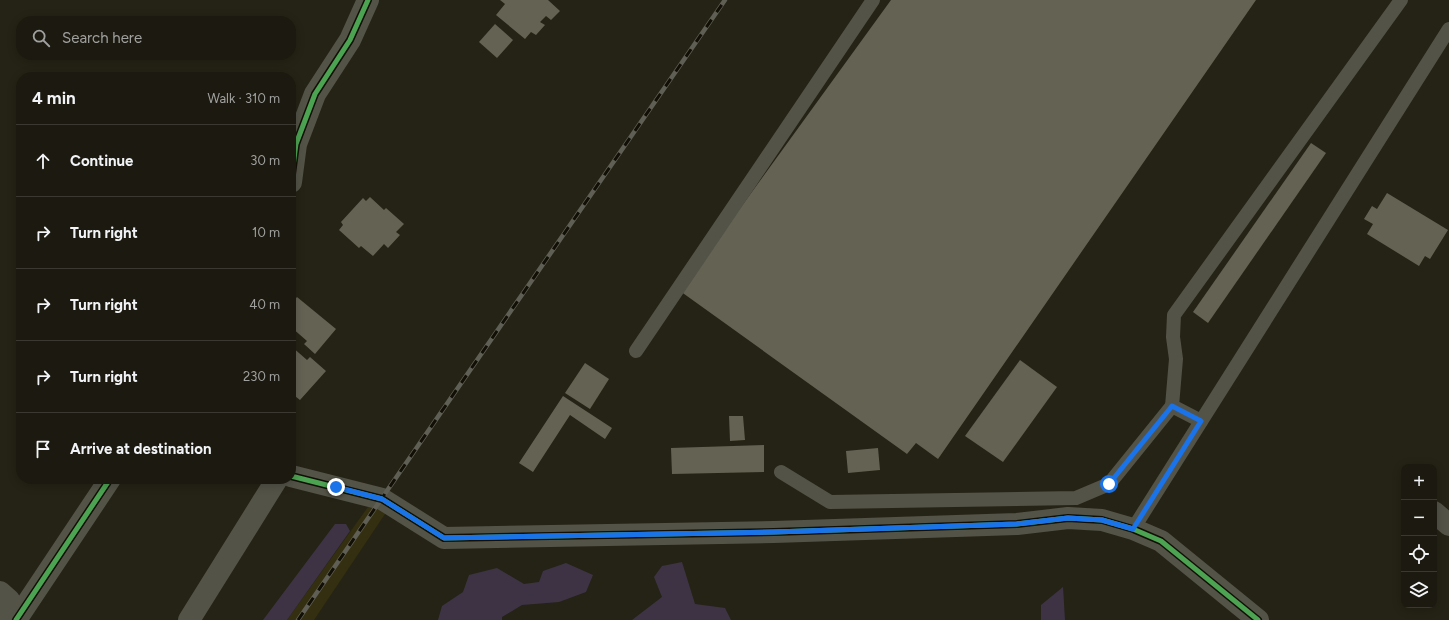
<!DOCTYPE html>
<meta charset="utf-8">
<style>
body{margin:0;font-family:Figtree,sans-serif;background:#29271e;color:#f1f3f6}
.controls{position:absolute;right:12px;bottom:12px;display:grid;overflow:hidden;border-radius:8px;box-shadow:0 2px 10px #0003}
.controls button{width:36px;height:36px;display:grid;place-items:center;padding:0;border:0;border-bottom:1px solid #3a3830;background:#1c1a10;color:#f1f3f6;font:20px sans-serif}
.stop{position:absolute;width:12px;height:12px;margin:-9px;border:3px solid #1a73e8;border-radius:50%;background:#fff}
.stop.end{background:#1a73e8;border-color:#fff;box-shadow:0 1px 4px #0008}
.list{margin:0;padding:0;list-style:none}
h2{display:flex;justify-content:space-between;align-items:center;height:52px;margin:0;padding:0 16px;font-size:17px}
h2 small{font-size:13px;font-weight:400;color:#a0a19f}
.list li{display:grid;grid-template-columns:26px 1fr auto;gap:12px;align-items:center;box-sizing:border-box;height:72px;padding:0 16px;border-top:1px solid #3a3830}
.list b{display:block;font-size:15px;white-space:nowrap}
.list em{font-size:13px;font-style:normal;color:#a0a19f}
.icon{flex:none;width:22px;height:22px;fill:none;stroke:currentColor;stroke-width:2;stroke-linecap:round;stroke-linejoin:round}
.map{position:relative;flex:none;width:1449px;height:620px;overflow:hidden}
.search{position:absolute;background:#1c1a10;box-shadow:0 2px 10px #0003;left:16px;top:16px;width:280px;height:44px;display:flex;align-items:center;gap:10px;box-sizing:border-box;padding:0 14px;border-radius:16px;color:#a0a19f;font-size:15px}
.panel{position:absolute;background:#1c1a10;box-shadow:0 2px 10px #0003;left:16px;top:72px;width:280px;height:412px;border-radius:16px}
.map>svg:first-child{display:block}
.built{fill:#332f10}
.green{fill:#3d3345}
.building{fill:#646253}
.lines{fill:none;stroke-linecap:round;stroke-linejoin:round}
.service{stroke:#545348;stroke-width:14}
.minor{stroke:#545348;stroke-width:22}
.rail-casing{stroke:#605f55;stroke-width:4.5}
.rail{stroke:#121006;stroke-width:3;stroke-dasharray:9;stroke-linecap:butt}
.cycleway-casing{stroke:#121006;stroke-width:8}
.cycleway{stroke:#4ca352;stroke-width:5}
.route{stroke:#1a73e8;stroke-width:5}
</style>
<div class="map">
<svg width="1449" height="620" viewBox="0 0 1449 620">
<rect width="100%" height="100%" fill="#252315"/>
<!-- built -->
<path class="built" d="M368,507L389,508L314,620H287Z"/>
<!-- green -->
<g class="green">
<path d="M335,524H346L350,531L287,620H263Z"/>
<path d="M682,562L695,604L725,608L731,620H632L662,597L654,577L662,566Z"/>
<path d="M566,563L593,575L586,592L559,602L522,605L502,617V620H438L442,606L463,592L469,575L497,568L524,584L539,582L543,571Z"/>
<path d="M1063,587L1065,620H1041V605Z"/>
</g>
<!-- building -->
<g class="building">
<path d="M500,0H548L560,11L551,20L546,16L540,22L545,25L536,35L531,32L525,39L496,15L505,4Z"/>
<path d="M891,0H1256L938,459L916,443L907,454L680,291Z"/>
<path d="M495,24L513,40L497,58L479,42Z"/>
<path d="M1311,143L1326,153L1208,323L1193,312Z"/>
<path d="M1387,193L1448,230L1430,259L1425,256L1419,266L1367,234L1373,224L1364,219L1372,206L1377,209Z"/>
<path d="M370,197L384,210L386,208L404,224L396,232L400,235L388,248L384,244L373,256L361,246L359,248L339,230L343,225L341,222L363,198L366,201Z"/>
<path d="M297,297L336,329L315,354L304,344L307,341L291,327V304Z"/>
<path d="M291,346L307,360L310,357L326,371L300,400L291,393Z"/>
<path d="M1020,360L1057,387L1003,462L965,436Z"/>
<path d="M585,363L609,379L590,409L565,393Z"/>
<path d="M563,396L612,428L605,439L570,415L533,472L519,463Z"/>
<path d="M729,416H743L745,440L730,441Z"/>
<path d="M764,445V472L672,474L671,448Z"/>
<path d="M878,448L880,470L848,473L846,451Z"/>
</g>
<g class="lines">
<!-- service -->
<g class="service">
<path d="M636,351L873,0"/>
<path d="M1201,421L1172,406L1176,359L1173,337L1174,315L1401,0"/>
<path d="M781,472L830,502L1076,498L1109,484L1172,406"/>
<path d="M1133,529L1449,29"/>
</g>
<!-- minor -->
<g class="minor">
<path d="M291,182L296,144L315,94L350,40L368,0"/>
<path d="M291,476L382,499L444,538L774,532L1017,524L1068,518L1102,520L1133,529L1161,541L1258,620"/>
<path d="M1434,512L1449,525"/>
<path d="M0,592L9,600L5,620"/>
<path d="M16,620L110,479"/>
<path d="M189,620L277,479"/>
</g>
<defs>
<path id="rail" d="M298,620L725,0"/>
</defs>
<!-- rail casing -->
<use href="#rail" class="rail-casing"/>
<!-- rail -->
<use href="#rail" class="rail"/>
<defs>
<g id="cycleway">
<path d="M291,182L296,144L315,94L350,40L368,0"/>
<path d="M291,476L382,499L444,538L774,532L1017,524L1068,518L1102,520L1133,529L1161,541L1258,620"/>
<path d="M16,620L110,479"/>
</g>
</defs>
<!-- cycleway casing -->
<use href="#cycleway" class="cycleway-casing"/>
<!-- cycleway -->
<use href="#cycleway" class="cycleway"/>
</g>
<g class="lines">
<!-- route -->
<path class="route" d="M336,487L382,499L444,538L774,532L1016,524L1068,518L1102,520L1133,529L1201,421L1172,406L1109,484"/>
</g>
</svg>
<div class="controls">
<button>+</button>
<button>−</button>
<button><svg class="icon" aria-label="locate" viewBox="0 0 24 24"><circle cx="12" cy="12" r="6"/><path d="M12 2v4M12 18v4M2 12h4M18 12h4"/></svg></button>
<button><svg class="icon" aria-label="layers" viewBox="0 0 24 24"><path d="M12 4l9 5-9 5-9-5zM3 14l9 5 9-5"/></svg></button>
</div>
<div class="stop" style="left:1109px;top:484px"></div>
<div class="stop end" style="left:336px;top:487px"></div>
<div class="search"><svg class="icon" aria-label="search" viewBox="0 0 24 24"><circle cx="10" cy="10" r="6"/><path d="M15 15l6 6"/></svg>Search here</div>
<section class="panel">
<h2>4 min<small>Walk · 310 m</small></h2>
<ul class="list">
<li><svg class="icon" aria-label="ahead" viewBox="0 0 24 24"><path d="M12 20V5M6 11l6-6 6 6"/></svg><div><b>Continue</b></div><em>30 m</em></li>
<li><svg class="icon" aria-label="right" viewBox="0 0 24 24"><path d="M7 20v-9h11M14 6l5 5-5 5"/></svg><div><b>Turn right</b></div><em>10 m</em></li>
<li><svg class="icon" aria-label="right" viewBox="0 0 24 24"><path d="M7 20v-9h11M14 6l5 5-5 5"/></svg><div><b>Turn right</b></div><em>40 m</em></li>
<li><svg class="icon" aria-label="right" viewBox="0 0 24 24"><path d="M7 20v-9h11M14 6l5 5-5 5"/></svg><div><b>Turn right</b></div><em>230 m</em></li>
<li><svg class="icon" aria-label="arrive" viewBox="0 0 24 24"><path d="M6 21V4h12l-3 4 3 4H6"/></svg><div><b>Arrive at destination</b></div></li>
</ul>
</section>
</div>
